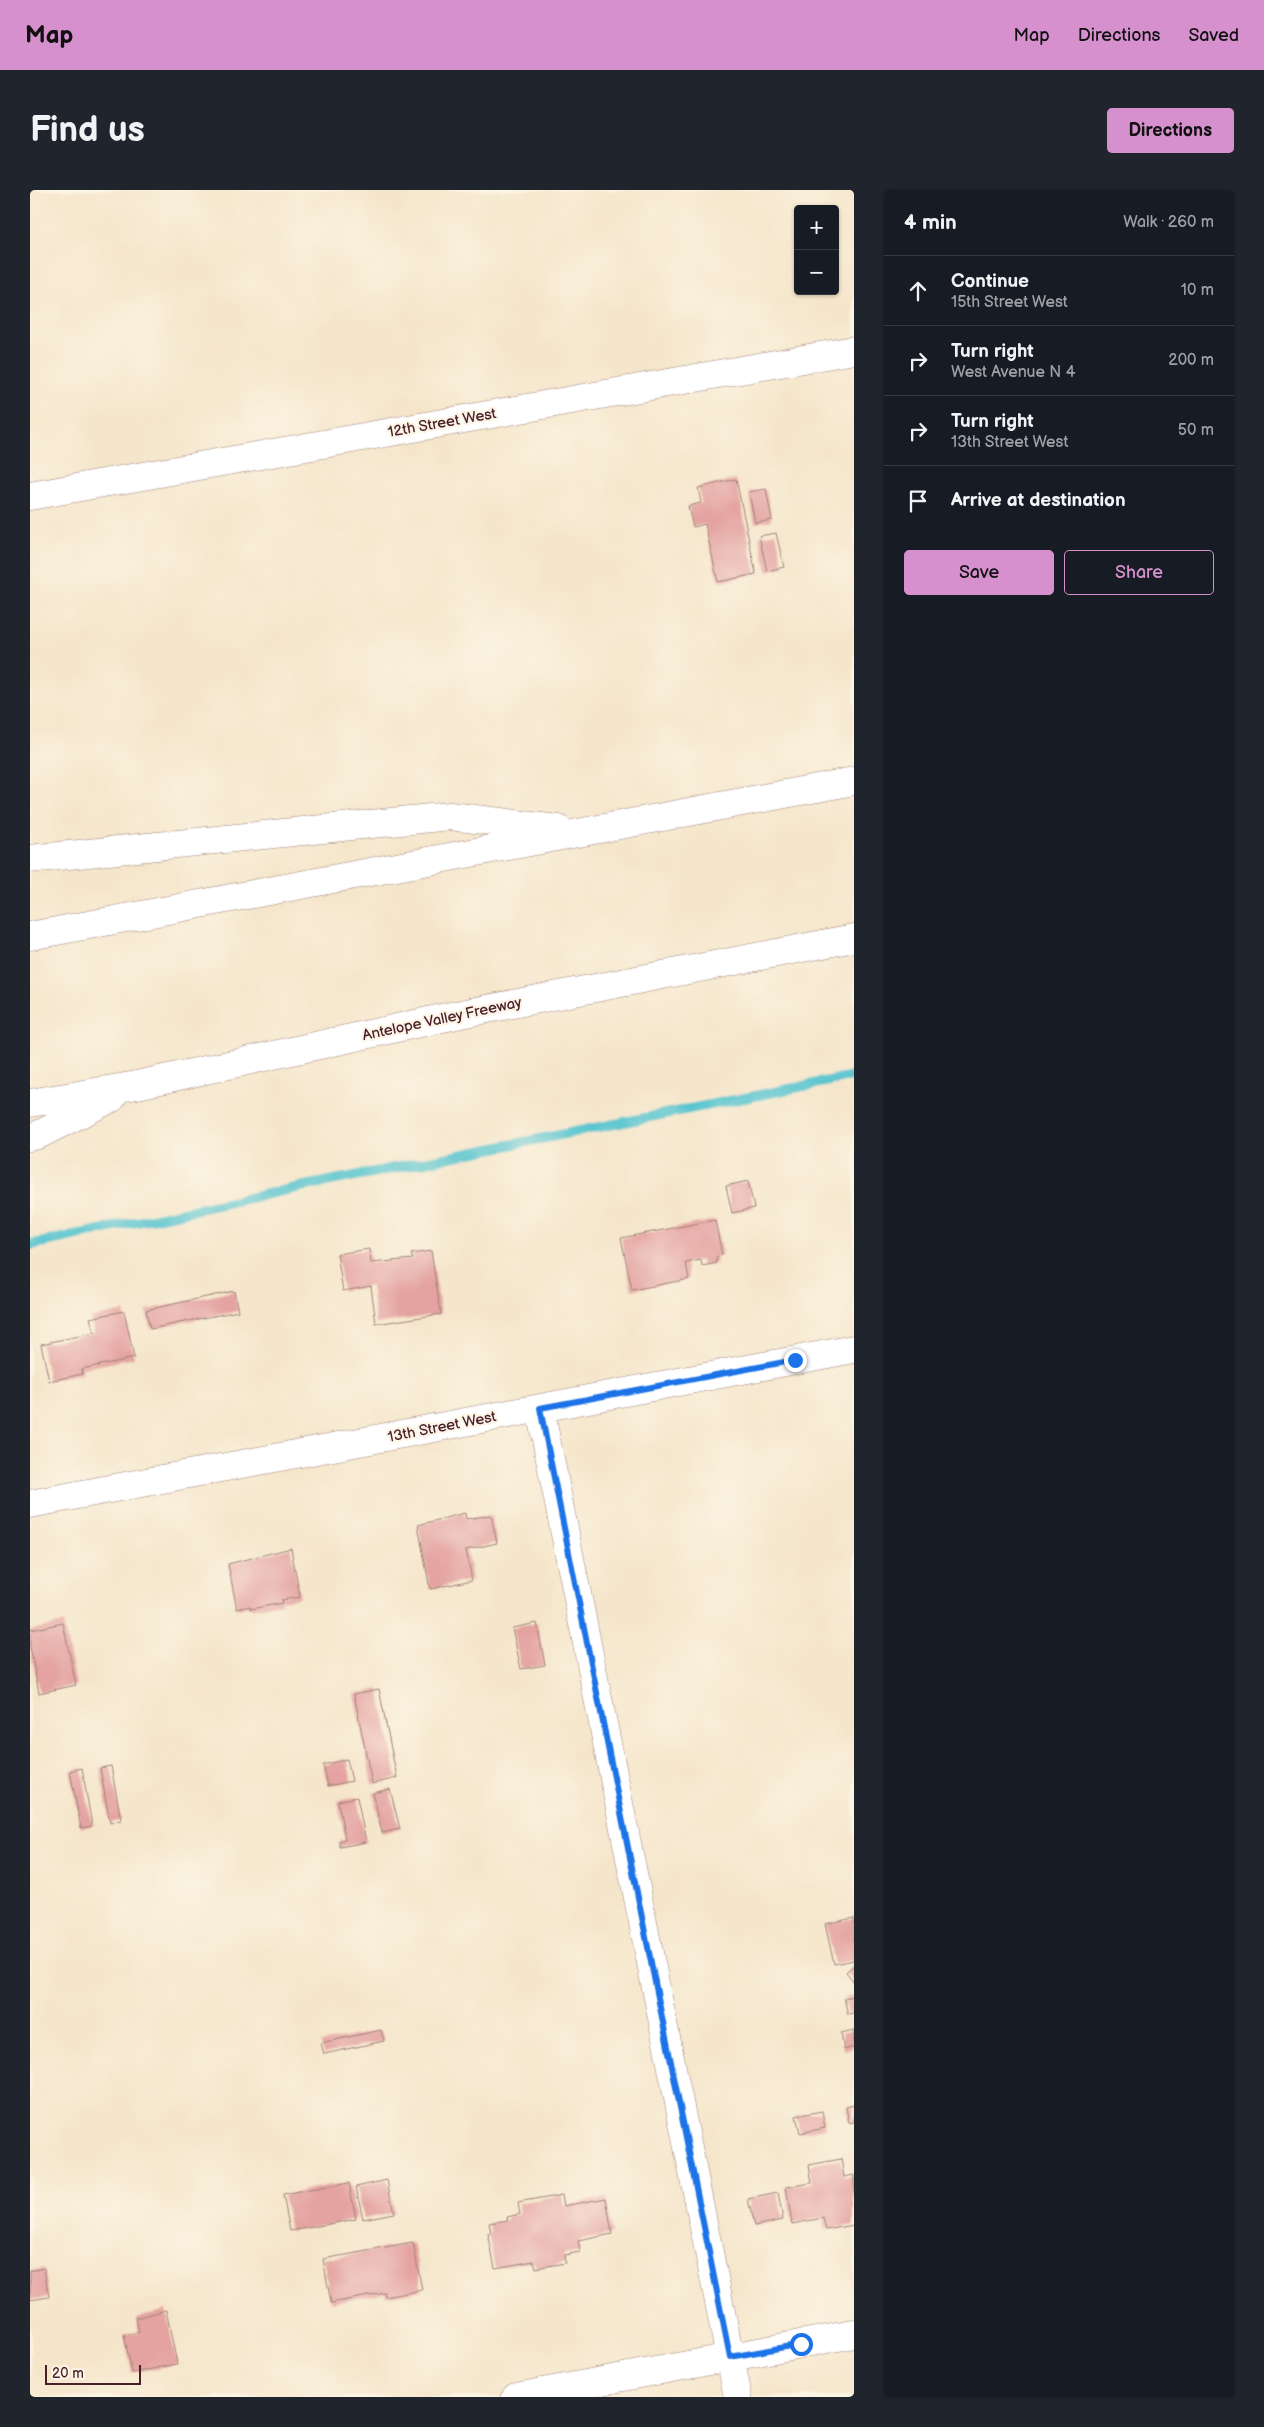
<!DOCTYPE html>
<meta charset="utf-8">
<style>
body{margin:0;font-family:"Balsamiq Sans",sans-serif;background:#20242c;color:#f1f3f6}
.controls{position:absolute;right:15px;top:15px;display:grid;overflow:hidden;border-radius:5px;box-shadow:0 1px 4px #0004}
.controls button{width:45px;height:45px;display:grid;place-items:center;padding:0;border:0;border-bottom:1px solid #363941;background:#171b24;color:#f1f3f6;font:25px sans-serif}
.scale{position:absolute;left:15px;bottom:12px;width:96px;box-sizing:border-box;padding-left:5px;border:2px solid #4a1f2b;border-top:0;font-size:14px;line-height:18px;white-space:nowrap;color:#4a1f2b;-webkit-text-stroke:4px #fcf5e5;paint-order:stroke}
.stop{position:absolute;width:15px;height:15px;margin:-11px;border:4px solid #1a73e8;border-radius:50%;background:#fff}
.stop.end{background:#1a73e8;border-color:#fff;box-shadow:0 1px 5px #0008}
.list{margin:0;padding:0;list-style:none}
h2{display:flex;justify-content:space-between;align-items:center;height:65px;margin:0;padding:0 20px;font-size:21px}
h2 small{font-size:16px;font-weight:400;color:#9ea1a6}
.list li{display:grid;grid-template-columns:32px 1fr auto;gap:15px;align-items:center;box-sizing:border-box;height:70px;padding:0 20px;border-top:1px solid #363941}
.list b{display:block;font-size:19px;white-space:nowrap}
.list p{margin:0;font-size:16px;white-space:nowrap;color:#9ea1a6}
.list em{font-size:16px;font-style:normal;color:#9ea1a6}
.actions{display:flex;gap:10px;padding:15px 20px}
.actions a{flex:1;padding:11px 0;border:1px solid #d690ce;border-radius:5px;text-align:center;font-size:18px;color:#d690ce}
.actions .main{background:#d690ce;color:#111}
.icon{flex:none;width:28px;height:28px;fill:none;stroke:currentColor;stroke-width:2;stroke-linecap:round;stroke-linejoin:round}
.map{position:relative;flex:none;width:824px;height:2207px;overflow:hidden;border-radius:5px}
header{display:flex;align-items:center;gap:30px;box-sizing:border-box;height:70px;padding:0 25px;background:#d690ce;color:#111}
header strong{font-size:24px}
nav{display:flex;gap:28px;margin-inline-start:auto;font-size:18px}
.intro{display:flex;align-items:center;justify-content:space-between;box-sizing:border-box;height:120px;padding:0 30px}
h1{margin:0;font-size:35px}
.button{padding:12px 22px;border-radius:5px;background:#d690ce;color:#111;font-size:18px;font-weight:700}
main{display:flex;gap:30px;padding:0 30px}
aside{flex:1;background:#171b24;border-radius:5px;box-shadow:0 1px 4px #0004}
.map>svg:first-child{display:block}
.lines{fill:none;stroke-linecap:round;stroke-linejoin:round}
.stream{stroke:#58c4cf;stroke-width:10}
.building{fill:#e4a2a0}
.street-casing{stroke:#a0827b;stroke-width:29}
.highway-casing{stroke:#a0827b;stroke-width:29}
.street{stroke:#fff;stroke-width:28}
.highway{stroke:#fff;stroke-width:28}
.route{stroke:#1a73e8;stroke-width:6}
.labels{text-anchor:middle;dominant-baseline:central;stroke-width:4.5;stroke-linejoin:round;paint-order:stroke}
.street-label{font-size:15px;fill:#4a1f2b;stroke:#fcf5e5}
</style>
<header>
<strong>Map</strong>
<nav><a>Map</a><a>Directions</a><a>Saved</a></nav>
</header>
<div class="intro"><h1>Find us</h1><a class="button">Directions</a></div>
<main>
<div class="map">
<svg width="824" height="2207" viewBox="0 0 824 2207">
<rect width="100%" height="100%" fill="#fcf5e5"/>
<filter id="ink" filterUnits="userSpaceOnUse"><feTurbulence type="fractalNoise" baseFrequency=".02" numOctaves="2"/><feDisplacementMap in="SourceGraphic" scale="10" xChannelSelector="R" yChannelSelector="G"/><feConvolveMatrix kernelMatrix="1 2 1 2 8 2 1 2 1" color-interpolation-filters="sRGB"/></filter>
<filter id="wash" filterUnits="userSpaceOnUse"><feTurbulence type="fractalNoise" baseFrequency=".0096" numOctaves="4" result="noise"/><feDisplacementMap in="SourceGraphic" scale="20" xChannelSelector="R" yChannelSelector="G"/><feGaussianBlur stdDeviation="1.12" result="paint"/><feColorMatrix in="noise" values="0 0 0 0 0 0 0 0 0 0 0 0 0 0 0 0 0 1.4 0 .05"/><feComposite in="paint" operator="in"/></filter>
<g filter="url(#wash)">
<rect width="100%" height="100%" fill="#f5e6cb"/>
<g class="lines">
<!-- stream -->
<path class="stream" d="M0,1055L275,996L824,886"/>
</g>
<g id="blocks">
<!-- building -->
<g class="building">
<path d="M706,289L726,384L688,392L675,334L663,337L658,316L671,313L668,298Z"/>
<path d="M736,299L742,330L725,333L719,302Z"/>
<path d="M746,343L754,377L737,381L729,346Z"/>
<path d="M718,991L724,1018L702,1023L696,996Z"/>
<path d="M685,1030L692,1065L686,1067L687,1073L672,1076L671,1070L656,1073L659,1089L602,1100L591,1048Z"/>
<path d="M339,1059L341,1073L383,1069L381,1064L401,1061L411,1124L346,1134L341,1096L313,1101L307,1064Z"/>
<path d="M204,1101L208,1121L120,1139L116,1120Z"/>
<path d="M94,1121L104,1168L51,1179L53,1184L19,1191L11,1154L64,1143L60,1128Z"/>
<path d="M435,1323L436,1329L461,1325L467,1353L436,1360L442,1390L400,1399L388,1335Z"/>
<path d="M261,1358L270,1407L251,1410L252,1413L221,1419L220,1416L207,1419L198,1374Z"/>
<path d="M33,1433L46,1495L9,1503L0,1457V1440Z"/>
<path d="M507,1433L515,1475L491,1479L482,1438Z"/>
<path d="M349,1499L367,1588L342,1594L324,1504Z"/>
<path d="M317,1569L322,1591L298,1596L293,1575Z"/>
<path d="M81,1576L91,1630L80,1633L70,1578Z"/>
<path d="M52,1578L62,1636L51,1638L40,1581Z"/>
<path d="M360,1599L370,1639L352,1643L343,1603Z"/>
<path d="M327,1607L336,1652L310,1657L309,1651L315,1649L308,1611Z"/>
<path d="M824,1728V1770L804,1774L795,1734Z"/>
<path d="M824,1775V1792L816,1782Z"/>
<path d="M824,1806V1823L818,1824L814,1808Z"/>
<path d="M351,1840L354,1851L294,1864L291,1853Z"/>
<path d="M824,1840V1857L814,1860L811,1843Z"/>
<path d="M824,1915V1932L819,1933L816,1917Z"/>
<path d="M792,1921L795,1938L770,1943L766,1926Z"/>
<path d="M811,1969L814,1987L824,1985V2035L796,2040L793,2028L762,2034L756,1997L782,1993L779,1975Z"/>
<path d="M357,1990L364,2023L333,2029L326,1997Z"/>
<path d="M319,1993L326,2029L260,2041L253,2005Z"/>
<path d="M748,2003L753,2030L724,2036L718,2009Z"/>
<path d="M532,2005L534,2016L576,2008L582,2044L548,2051L550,2062L534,2065L535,2073L506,2078L504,2071L465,2078L458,2044H461L459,2033L478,2030L477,2027L490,2024L488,2013Z"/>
<path d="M383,2053L392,2100L356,2107L355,2103L301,2113L293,2069Z"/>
<path d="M14,2078L19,2107L0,2110V2081Z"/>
<path d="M136,2120L147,2174L102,2183L94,2145L109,2142L106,2128Z"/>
</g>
</g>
</g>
<g filter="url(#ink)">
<use href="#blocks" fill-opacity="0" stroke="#a0827b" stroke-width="1"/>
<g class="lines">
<defs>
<g id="street">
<path d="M0,306L824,160"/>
<path d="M510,1219L708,2207"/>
<path d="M0,1314L824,1159"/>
<path d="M486,2207L824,2144"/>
</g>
<g id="highway">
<path d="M0,669L420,626L528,639"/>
<path d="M0,746L824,591"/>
<path d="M0,913L107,895L426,825L824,748"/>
<path d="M0,947L8,945L82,908"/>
</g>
</defs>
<!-- street casing -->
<use href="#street" class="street-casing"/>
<!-- highway casing -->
<use href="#highway" class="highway-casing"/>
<!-- street -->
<use href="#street" class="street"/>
<!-- highway -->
<use href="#highway" class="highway"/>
</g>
</g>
<g class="lines" filter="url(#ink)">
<!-- route -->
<path class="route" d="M765,1170L510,1218L700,2167L771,2154"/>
</g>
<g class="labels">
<!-- street labels -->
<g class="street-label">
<text transform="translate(412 233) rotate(-10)">12th Street West</text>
<text transform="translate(412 829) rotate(-12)">Antelope Valley Freeway</text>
<text transform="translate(412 1237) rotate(-11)">13th Street West</text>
</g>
</g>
</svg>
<div class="controls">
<button>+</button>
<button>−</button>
</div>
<div class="scale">20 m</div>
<div class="stop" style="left:771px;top:2154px"></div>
<div class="stop end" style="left:765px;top:1170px"></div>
</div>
<aside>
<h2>4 min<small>Walk · 260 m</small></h2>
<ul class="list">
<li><svg class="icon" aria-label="ahead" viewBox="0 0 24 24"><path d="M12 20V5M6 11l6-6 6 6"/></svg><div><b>Continue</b><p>15th Street West</p></div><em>10 m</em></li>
<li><svg class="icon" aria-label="right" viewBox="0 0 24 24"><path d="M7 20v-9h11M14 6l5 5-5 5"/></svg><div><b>Turn right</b><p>West Avenue N 4</p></div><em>200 m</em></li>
<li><svg class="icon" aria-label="right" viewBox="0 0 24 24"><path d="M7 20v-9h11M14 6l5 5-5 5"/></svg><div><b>Turn right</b><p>13th Street West</p></div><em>50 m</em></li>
<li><svg class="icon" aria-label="arrive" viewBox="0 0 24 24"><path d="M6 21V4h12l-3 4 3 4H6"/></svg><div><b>Arrive at destination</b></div></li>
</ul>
<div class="actions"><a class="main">Save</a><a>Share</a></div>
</aside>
</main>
